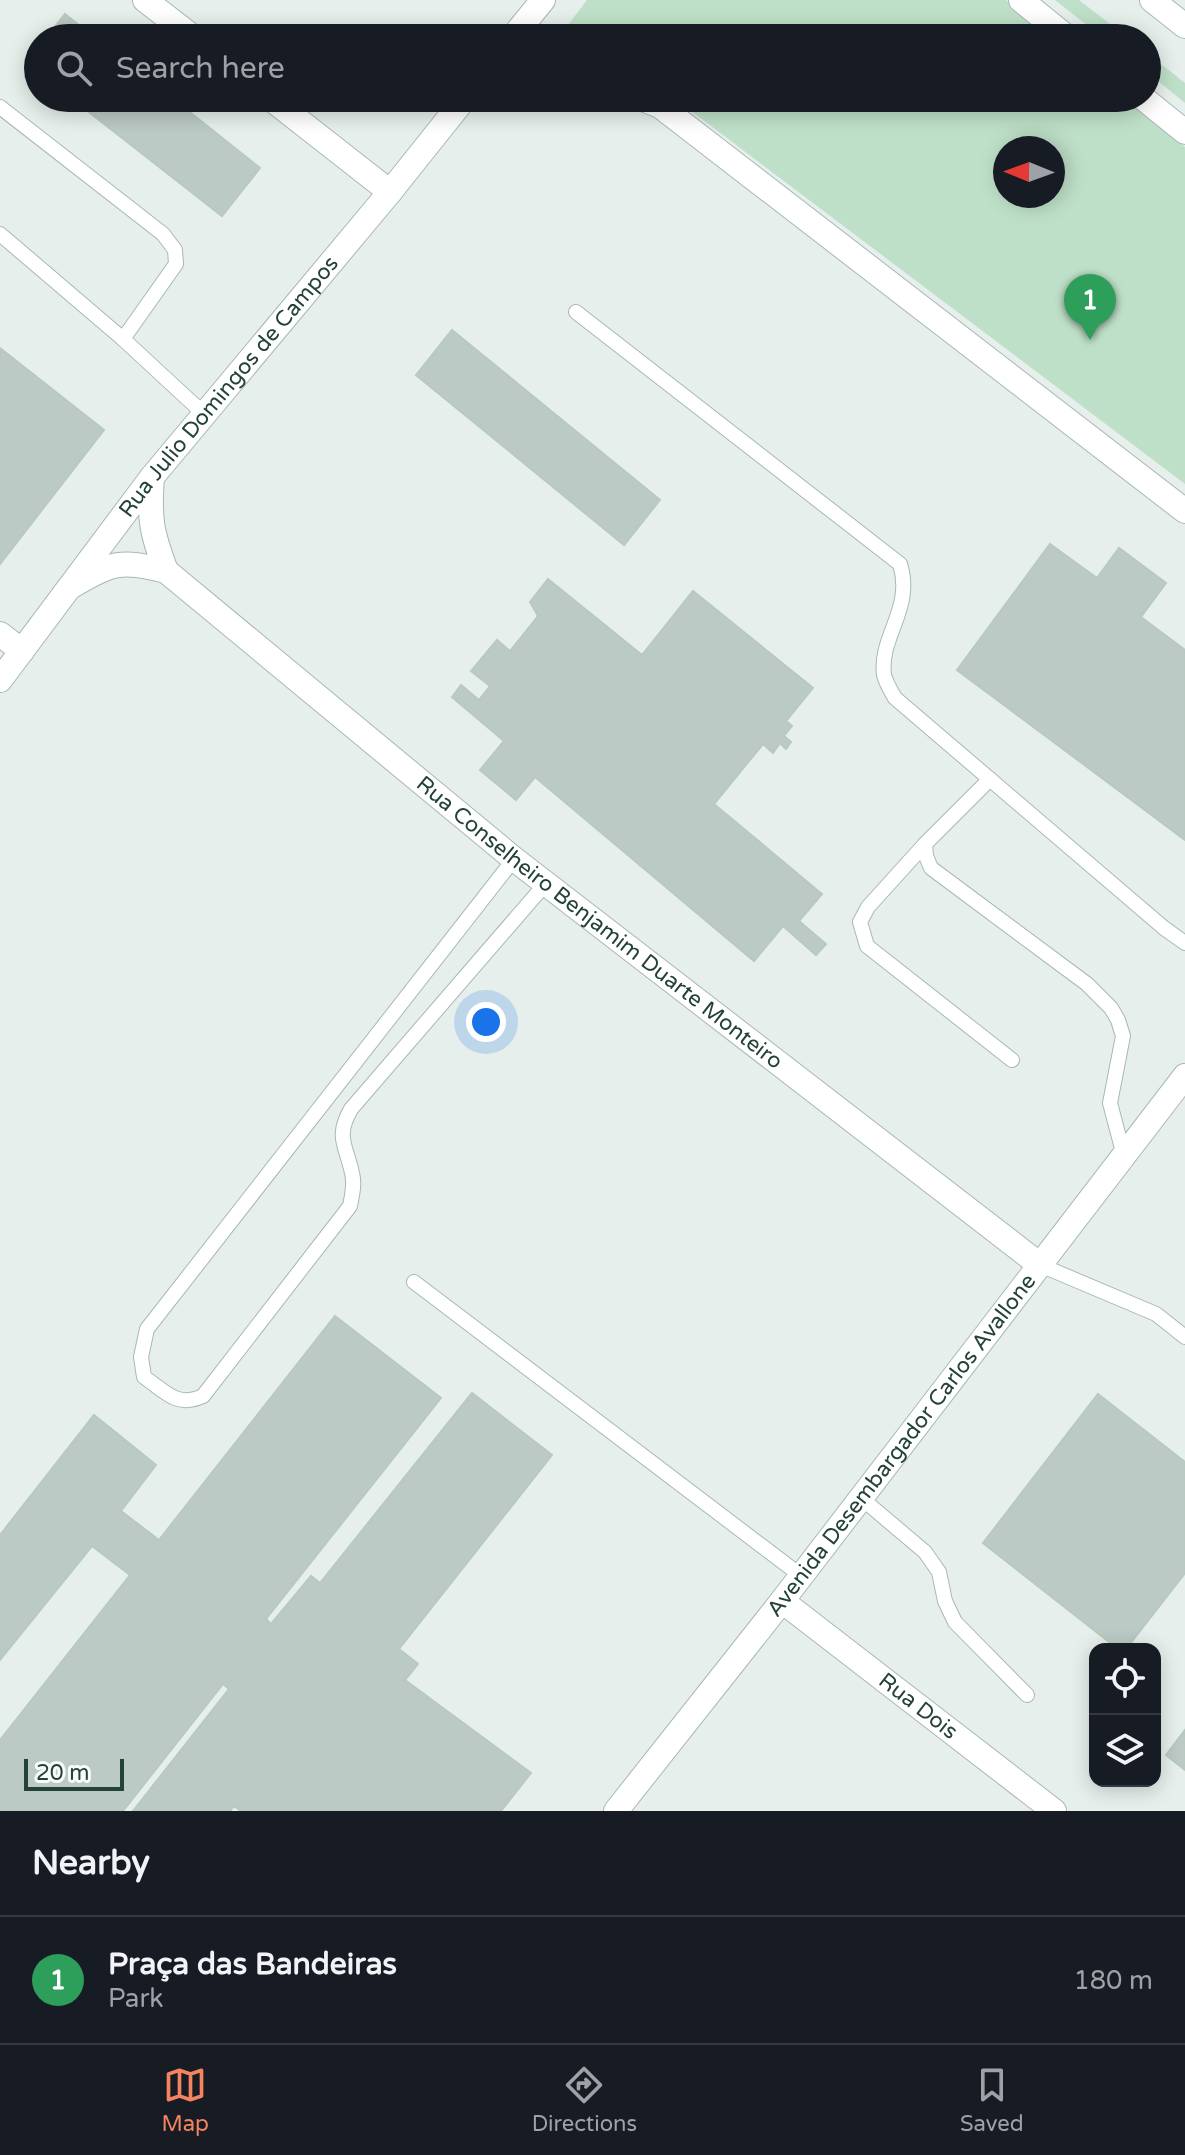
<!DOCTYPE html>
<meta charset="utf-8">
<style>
body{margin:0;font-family:"Varela Round",sans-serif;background:#20242c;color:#f1f3f6}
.controls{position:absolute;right:24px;bottom:24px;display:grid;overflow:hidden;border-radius:16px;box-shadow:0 4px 20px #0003}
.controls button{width:72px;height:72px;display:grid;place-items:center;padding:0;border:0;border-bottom:2px solid #363941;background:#171b24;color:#f1f3f6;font:40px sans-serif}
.compass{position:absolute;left:993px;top:136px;width:72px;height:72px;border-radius:50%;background:#171b24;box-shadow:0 4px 20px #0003;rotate:271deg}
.scale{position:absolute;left:24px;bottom:20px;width:100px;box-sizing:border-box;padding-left:8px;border:4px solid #24423a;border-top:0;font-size:22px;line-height:28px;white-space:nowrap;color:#24423a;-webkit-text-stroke:6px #f7fbf9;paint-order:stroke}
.you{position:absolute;left:486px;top:1022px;width:28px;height:28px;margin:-20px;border:6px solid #fff;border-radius:50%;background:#1a73e8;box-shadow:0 0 0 12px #1a73e833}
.badge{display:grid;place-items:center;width:52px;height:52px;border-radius:50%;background:#f4845f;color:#fff;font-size:26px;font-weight:700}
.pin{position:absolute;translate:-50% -66px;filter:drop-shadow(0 2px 4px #0008)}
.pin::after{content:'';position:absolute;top:42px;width:28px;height:24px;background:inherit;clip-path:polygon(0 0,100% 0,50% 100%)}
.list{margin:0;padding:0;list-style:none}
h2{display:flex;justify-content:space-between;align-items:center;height:104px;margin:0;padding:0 32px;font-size:34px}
h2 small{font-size:26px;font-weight:400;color:#9ea1a6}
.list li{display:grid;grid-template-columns:52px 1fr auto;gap:24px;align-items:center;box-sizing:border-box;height:128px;padding:0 32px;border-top:2px solid #363941}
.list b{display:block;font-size:30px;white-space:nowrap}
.list p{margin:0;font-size:26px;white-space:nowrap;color:#9ea1a6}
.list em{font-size:26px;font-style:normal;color:#9ea1a6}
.icon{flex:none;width:44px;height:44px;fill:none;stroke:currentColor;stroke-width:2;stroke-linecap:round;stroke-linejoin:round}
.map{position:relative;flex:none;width:1185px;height:1811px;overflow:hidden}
.search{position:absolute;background:#171b24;box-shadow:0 4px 20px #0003;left:24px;right:24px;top:24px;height:88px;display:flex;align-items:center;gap:20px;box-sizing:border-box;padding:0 28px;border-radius:44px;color:#9ea1a6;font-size:30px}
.sheet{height:232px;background:#171b24}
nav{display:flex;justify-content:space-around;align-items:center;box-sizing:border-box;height:112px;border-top:2px solid #363941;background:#171b24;font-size:22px;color:#9ea1a6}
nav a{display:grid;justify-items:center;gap:4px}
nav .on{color:#f4845f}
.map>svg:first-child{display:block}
.green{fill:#bfe0c8;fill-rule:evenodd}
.building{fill:#bbcac4;stroke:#b8c9c2;stroke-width:2}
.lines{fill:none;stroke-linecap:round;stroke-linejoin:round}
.service-casing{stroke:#a8b8b2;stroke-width:16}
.minor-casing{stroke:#a8b8b2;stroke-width:26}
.tertiary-casing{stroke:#a8b8b2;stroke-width:26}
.secondary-casing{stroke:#a4bbb3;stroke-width:26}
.service{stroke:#fff;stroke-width:14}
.minor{stroke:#fff;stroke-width:24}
.tertiary{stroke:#fff;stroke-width:24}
.secondary{stroke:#fff;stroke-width:24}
.labels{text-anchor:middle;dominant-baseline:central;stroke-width:6;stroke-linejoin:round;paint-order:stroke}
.street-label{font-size:22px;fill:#24423a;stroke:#f7fbf9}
</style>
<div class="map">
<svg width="1185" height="1811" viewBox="0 0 1185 1811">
<rect width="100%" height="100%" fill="#e6efeb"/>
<!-- green -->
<g class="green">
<path d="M587,0H1006L1052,38H558Z"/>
<path d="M1055,0H1079L1128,38H1103Z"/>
<path d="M1147,53L1185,83V103L1147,72Z"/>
<path d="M674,98H1125L1185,147V484ZM1005,148H1053V196H1005Z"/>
</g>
<!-- building -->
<g class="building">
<path d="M65,14L95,38H46Z"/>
<path d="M71,98H172L260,168L222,216Z"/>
<path d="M452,330L660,500L624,545L416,375Z"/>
<path d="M0,348L104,430L0,564Z"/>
<path d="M1050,544L1097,578L1119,548L1166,583L1141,617L1185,650V840L957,670Z"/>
<path d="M548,579L642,655L693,591L813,688L786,721L792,726L784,736L791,742L786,749L780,743L773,753L763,744L714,804L822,894L799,921L826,944L816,955L783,926L754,961L535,777L516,800L480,770L504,741L452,697L461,685L479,700L490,686L471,671L497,640L510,651L538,616L530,602Z"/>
<path d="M335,1316L441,1398L266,1619L271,1624L311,1576L320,1583L472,1393L552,1455L399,1649L418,1664L405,1680L531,1773L501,1811H241L234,1806L230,1811H133L229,1689L223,1684L123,1811H0V1740L130,1575L92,1546L0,1660V1535L94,1415L156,1465L121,1511L159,1540Z"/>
<path d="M1098,1394L1185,1462V1573L1126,1649H1118L983,1543Z"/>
<path d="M1185,1730V1770L1166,1755Z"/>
</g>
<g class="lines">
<defs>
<g id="service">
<path d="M0,107L163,234L175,250L176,264L123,339"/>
<path d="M0,234L123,339L203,413"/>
<path d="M576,312L900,564C914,609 879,636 884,675C886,683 891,691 895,698L1164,928L1185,943"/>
<path d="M990,779L925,844L926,856L931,868L1087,984L1111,1008L1118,1020L1123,1036L1110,1103L1124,1156"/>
<path d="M925,844L868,907L860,922L867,946L1012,1060"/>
<path d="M514,859L147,1329L141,1357L144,1377C166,1392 177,1408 203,1396L350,1206C352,1195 355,1184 352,1173C346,1145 335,1137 351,1109L547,882"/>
<path d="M1040,1265L1156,1314L1185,1337"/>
<path d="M414,1282L800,1575"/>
<path d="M860,1497L925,1552L939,1572L945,1601L955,1622L1027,1695"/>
</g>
<g id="minor">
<path d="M145,0L194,38"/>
<path d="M1021,0L1068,38"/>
<path d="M270,98L390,192"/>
<path d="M640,98L660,106L1185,511"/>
<path d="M1143,98L1185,132"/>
<path d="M152,477C149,519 151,531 166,571"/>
<path id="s1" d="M70,587C112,563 118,559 166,571L514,859L1040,1265"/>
<path d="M0,634L22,651"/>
<path id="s2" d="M782,1601L1054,1811"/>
</g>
<g id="tertiary">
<path d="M512,38L543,0"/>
<path id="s3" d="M0,680L152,477L390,192L465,98"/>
<path id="s4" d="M616,1811L782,1601L1185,1076"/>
</g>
<path id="secondary" d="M1152,0L1185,26"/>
</defs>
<!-- service casing -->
<use href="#service" class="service-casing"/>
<!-- minor casing -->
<use href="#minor" class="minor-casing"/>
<!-- tertiary casing -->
<use href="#tertiary" class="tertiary-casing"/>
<!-- secondary casing -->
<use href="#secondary" class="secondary-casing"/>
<!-- service -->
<use href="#service" class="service"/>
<!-- minor -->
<use href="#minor" class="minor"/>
<!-- tertiary -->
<use href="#tertiary" class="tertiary"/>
<!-- secondary -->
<use href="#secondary" class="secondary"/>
</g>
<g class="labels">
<!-- street labels -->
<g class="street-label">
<text stroke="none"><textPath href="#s3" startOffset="372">Rua Julio Domingos de Campos</textPath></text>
<text stroke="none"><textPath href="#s1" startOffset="660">Rua Conselheiro Benjamim Duarte Monteiro</textPath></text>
<text stroke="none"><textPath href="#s4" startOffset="464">Avenida Desembargador Carlos Avallone</textPath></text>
<text stroke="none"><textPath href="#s2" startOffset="172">Rua Dois</textPath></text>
</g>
</g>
</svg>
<div class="controls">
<button><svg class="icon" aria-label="locate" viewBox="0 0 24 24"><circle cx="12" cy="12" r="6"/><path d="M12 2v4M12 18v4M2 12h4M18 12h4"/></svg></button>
<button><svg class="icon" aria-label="layers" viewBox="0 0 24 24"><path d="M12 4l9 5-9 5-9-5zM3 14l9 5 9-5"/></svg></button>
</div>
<svg class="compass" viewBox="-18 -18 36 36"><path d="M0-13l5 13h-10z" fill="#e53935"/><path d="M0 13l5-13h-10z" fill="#9ea1a6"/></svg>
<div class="scale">20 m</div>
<div class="you"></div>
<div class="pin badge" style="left:1090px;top:340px;background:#2e9e5b">1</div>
<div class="search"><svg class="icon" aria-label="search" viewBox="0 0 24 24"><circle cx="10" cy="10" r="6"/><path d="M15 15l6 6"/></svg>Search here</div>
</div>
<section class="sheet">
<h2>Nearby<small></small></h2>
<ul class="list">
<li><span class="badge" style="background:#2e9e5b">1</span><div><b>Praça das Bandeiras</b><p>Park</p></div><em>180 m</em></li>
</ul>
</section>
<nav>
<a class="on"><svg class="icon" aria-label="map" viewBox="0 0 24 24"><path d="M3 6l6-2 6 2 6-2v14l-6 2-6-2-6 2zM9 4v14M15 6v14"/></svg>Map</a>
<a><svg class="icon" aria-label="directions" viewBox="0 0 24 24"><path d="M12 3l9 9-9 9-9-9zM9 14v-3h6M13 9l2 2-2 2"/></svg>Directions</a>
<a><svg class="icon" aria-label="saved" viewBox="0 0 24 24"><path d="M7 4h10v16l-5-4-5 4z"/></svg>Saved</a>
</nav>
